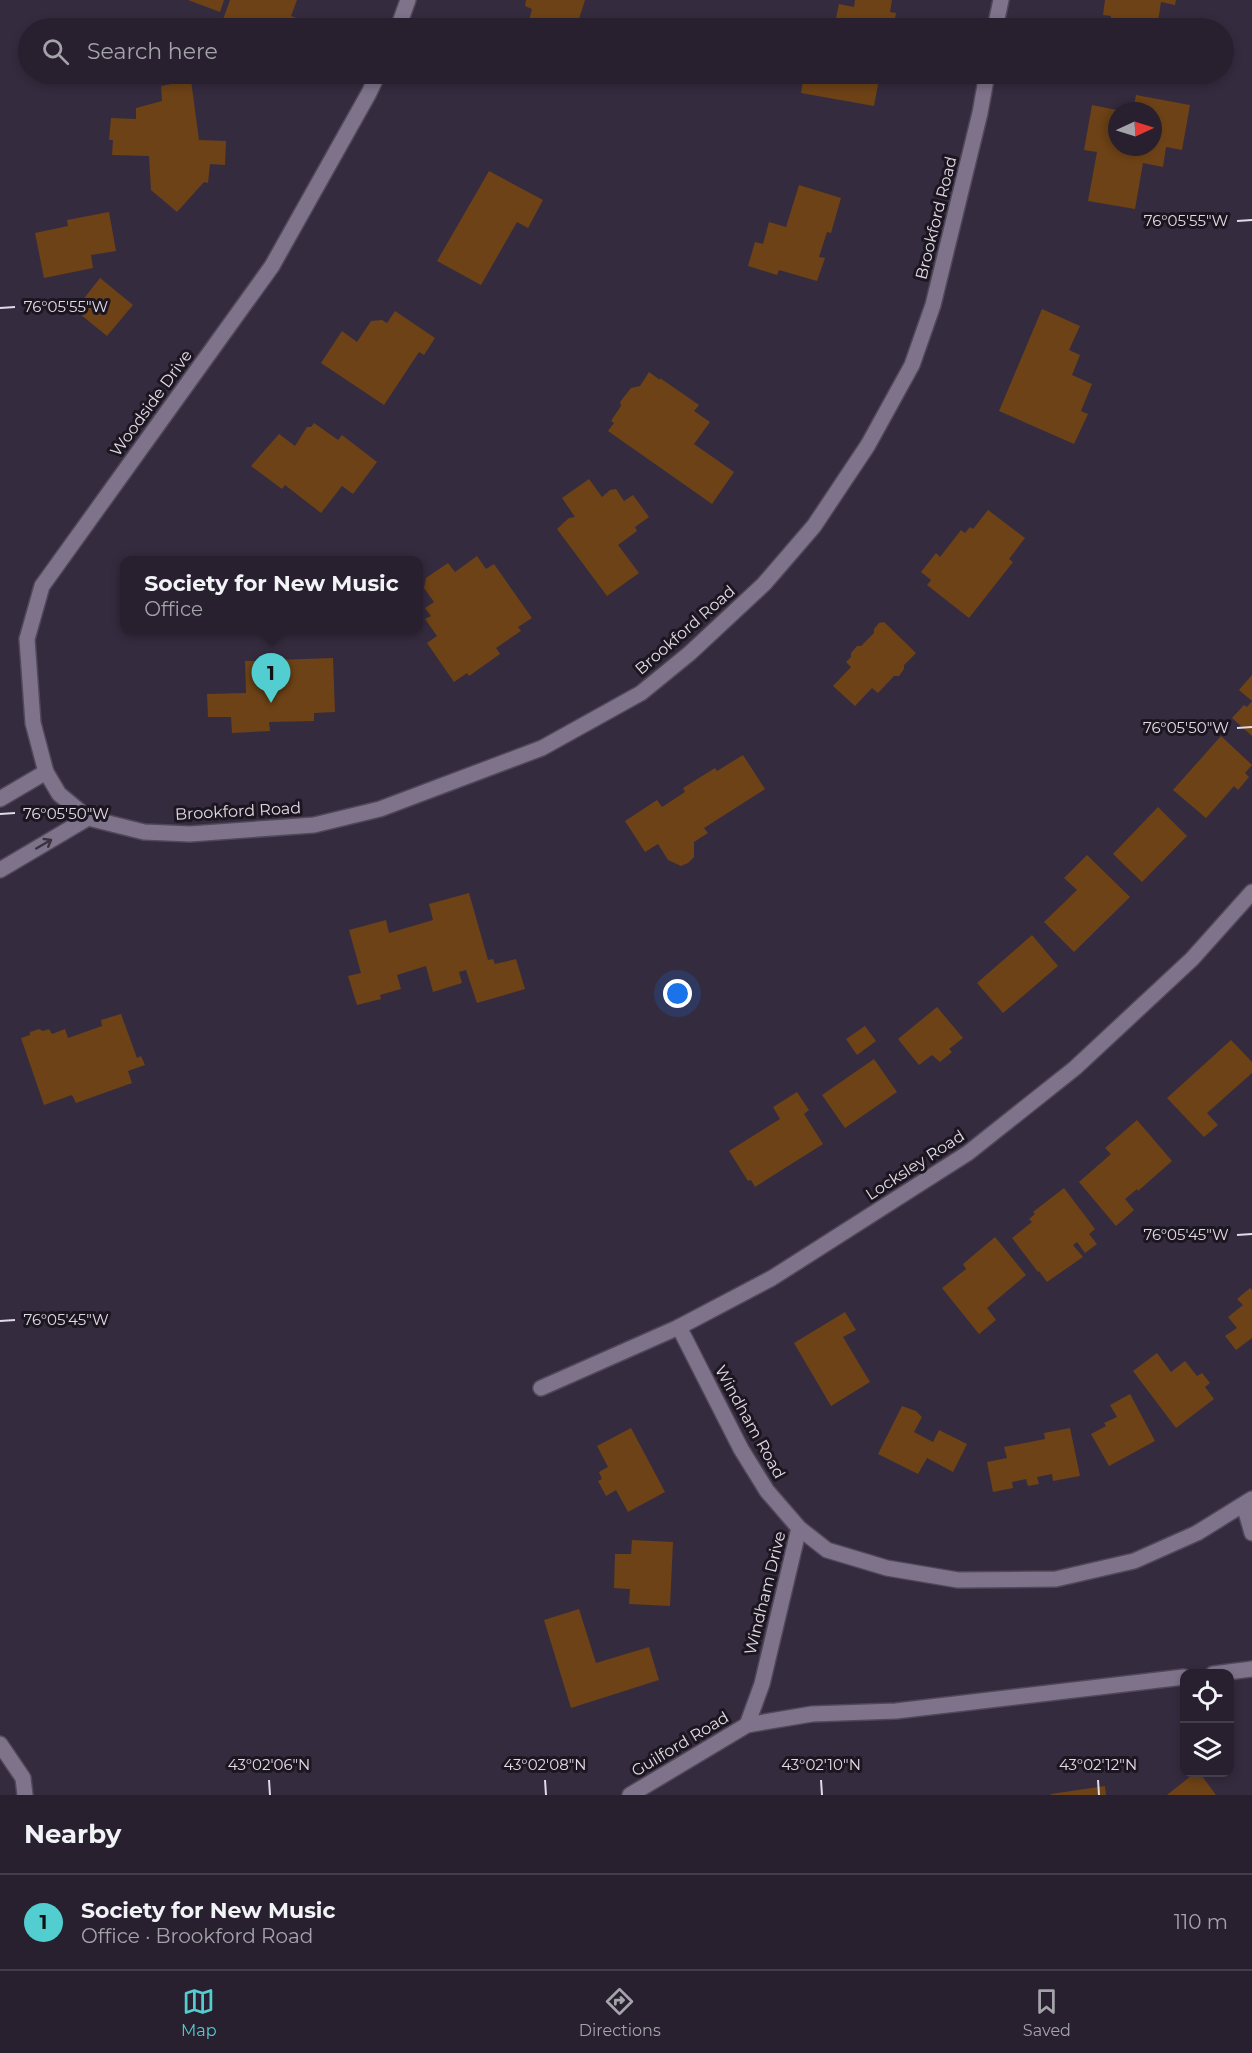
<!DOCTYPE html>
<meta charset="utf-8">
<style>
body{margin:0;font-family:Montserrat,sans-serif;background:#342d3b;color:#f1f3f6}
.controls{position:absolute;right:18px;bottom:18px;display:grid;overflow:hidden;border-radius:12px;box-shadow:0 3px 9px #0003}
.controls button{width:54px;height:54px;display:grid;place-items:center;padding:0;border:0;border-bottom:2px solid #443e4b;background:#28202f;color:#f1f3f6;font:30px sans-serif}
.compass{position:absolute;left:1108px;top:102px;width:54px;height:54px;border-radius:50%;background:#28202f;box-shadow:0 3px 9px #0003;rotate:86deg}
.you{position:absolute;left:678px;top:994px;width:21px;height:21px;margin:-15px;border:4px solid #fff;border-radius:50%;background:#1a73e8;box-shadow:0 0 0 9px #1a73e833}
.badge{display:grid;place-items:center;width:39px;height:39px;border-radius:50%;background:#52cdd0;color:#111;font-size:20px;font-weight:700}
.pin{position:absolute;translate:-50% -50px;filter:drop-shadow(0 2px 3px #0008)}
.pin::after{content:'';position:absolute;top:32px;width:21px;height:18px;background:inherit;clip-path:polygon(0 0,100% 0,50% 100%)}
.popup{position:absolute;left:120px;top:556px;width:303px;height:78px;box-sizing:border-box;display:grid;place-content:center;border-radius:12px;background:#28202f;filter:drop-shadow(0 2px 4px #0005);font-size:20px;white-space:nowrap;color:#a5a3aa}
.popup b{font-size:22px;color:#f1f3f6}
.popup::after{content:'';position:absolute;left:50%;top:100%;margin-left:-12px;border:12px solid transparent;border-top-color:#28202f}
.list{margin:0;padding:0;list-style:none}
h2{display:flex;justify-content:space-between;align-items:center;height:78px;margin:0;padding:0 24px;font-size:26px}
h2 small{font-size:20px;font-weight:400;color:#a5a3aa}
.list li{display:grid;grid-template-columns:39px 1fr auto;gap:18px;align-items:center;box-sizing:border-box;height:96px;padding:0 24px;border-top:2px solid #443e4b}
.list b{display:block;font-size:22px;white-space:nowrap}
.list p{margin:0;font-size:20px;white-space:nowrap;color:#a5a3aa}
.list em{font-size:20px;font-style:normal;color:#a5a3aa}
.icon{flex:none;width:33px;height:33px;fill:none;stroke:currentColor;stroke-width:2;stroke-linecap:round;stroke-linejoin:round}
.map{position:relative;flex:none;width:1252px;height:1795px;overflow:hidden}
.search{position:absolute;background:#28202f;box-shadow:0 3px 9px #0003;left:18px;right:18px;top:18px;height:66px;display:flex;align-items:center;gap:15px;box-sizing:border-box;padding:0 21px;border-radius:33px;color:#a5a3aa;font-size:22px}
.sheet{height:174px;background:#28202f}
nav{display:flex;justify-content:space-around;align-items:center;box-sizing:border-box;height:84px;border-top:2px solid #443e4b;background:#28202f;font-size:16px;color:#a5a3aa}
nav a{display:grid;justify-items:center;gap:3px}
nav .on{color:#52cdd0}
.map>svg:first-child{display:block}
.building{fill:#6d4216}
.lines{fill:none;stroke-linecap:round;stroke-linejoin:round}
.minor-casing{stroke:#504758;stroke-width:18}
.minor{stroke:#7e738a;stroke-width:15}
.oneway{stroke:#39323f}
.ticks{fill:none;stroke:#e1dae7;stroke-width:2}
.labels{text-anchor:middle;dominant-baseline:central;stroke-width:6;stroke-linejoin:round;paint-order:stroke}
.street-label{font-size:16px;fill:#e1dae7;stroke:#1b161f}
.ticks-label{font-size:15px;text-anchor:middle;fill:#e1dae7;stroke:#1b161f;stroke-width:6;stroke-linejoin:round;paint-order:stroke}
</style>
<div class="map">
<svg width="1252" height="1795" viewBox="0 0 1252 1795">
<rect width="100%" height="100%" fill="#352b3f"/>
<!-- building -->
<g class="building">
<path d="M188,0H224L220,12Z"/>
<path d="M230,0H297L291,16L323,28H232L221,25Z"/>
<path d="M526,0H585L579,19L598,25L597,28H527L532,9L525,6Z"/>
<path d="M855,0H892L890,12L896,13L893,28H834L839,4L854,7Z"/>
<path d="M1105,0H1176L1175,5L1161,2L1157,28H1109L1111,16L1103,15Z"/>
<path d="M804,74H880L874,106L801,93Z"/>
<path d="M191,80L199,140L226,141L225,165L210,164L208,183L204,182L177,212L151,190L149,156L112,155L113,140H109L111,118L136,119V108L162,101L161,86Z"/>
<path d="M1136,95L1190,105L1182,150L1166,147L1163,167L1143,163L1135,209L1088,201L1097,152L1084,150L1092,105L1117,110V147H1153V111H1133Z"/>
<path d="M489,171L543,200L528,228L517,222L481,285L437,261Z"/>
<path d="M799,185L841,198L831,233L827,232L819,257L825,258L817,281L779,270L777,275L748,266L755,242L763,244L769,222L786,227Z"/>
<path d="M109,212L116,251L91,255L93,268L44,278L35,233L68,226L67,220Z"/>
<path d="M100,278L133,305L107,336L75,310Z"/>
<path d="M1042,309L1080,326L1069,350L1080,355L1072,375L1092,384L1081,411L1088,414L1074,444L999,411Z"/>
<path d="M395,311L435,338L424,355L419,352L384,405L321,363L342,331L357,342L371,321L382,320L387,323Z"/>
<path d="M649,372L660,380V378L699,405L694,411L710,422L694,444L734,472L712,504L608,431L614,423L611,421L621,406L620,402L631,388L640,386Z"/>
<path d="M314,423L338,440L342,435L377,462L353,494L342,486L321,513L285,485L282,489L251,466L279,434L295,446L307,427H311Z"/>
<path d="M589,479L602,497L610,490L616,489L624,501L633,495L649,517L635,527L637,531L618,545L639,573L607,596L557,529L569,518L575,517L562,498Z"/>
<path d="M988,510L1025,538L1009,559L1013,562L969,618L927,585L931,580L921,572L936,553L940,557L961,530L965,533L970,527L973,529Z"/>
<path d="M477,556L486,569L494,564L532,618L518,627L521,631L496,648L500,654L469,676L467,673L454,682L427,643L437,636L425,619L431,616L425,608L434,602L424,588L426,578L448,563L455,572Z"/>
<path d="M884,622L916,653L904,665V669L899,676H894L878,693L872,688L855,706L833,686L851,667L846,662L851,657V653L857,646H861L874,633V629L879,623Z"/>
<path d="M333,658L335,712L314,713V721L269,722L270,731L232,733L231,717H208L207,694L246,693L245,661Z"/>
<path d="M1252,675V736L1232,718L1244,705L1247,707L1252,701L1239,690Z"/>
<path d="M1221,736L1252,765L1245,773L1249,777L1238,790L1234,786L1206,818L1173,790Z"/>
<path d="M743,755L765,789L704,828L708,833L694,842V857L688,863L681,866L668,860L658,844L645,852L625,821L657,800L662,807L685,792L683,788L715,768L717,771Z"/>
<path d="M1158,807L1187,836L1142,882L1113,854Z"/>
<path d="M1087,855L1130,897L1074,952L1044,922L1077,890L1064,878Z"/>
<path d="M469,893L488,960L493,959L495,964L516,959L525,989L477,1003L466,970L459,972L462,983L433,992L426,966L397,975L401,989L380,995L381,999L357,1005L348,976L361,973L349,930L386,920L389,933L433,920L429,904Z"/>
<path d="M1032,935L1058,966L1003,1013L977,983Z"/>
<path d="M937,1007L963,1038L949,1049L952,1052L940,1062L932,1055L919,1065L898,1039Z"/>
<path d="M121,1014L137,1058L141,1056L145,1065L128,1071L132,1083L76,1103L72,1095L44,1105L21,1038L30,1035V1032L39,1029L43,1031L49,1029L52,1034L65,1029L68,1038L102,1026L101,1020Z"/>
<path d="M865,1026L876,1041L857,1055L846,1039Z"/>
<path d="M1231,1040L1252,1062V1073L1207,1113L1218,1125L1204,1137L1167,1098Z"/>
<path d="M874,1059L897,1092L845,1128L822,1095Z"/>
<path d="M797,1092L809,1110L804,1114L823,1144L755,1187L751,1180L748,1181L729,1151L780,1119L773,1107Z"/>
<path d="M1137,1120L1172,1161L1138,1191L1137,1189L1125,1199L1134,1210L1116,1226L1079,1182L1111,1154L1105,1148Z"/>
<path d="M1064,1188L1095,1229L1089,1234L1097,1244L1085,1253L1077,1242L1073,1245L1083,1257L1047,1282L1039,1271L1038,1272L1012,1238L1032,1222L1029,1219L1035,1214L1033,1212Z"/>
<path d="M995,1237L1026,1275L987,1308L996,1320L979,1334L942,1288L966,1269L963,1264Z"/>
<path d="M1250,1288L1252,1290V1338L1236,1350L1225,1336L1237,1328L1228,1317L1243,1305L1237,1299Z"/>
<path d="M845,1312L856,1330L843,1337L870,1382L831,1406L794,1343Z"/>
<path d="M1157,1353L1171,1372L1185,1361L1197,1376L1202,1373L1210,1383L1205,1387L1214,1399L1176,1428L1133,1371Z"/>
<path d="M1130,1394L1155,1441L1109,1466L1091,1434L1106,1426L1104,1423L1117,1417L1110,1405Z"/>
<path d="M902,1406L916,1411L922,1417L914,1432L933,1442L939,1430L967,1444L953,1472L927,1458L918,1474L878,1454Z"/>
<path d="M631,1428L665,1492L628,1512L616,1490L606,1496L598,1481L602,1479L599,1472L608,1467L597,1446Z"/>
<path d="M1070,1428L1080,1476L1053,1481L1052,1474L1037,1477L1039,1484L1028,1486L1026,1479L1012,1482L1013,1488L993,1492L987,1462L1007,1458L1004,1447L1045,1439L1044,1433Z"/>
<path d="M632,1540L673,1542L670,1606L629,1604L630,1589L614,1588L615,1554H631Z"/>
<path d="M579,1609L596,1663L649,1647L659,1680L571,1708L544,1620Z"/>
<path d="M1196,1772H1199L1216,1795H1167Z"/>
<path d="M1105,1786L1106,1795H1051V1794Z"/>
</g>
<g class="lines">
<defs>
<g id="minor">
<path d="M398,28L408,0"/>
<path d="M995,28L1001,0"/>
<path d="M378,74L369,93L272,266L42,586L27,639L33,723L46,772L59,794L88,818L144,832L190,834L314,825L380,809L542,748L641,693L690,653L764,584L814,526L868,445L912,365L933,305L980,113L987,74"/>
<path d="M0,799L46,772"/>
<path d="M0,870L88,818"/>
<path d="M679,1327L741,1449L767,1491L799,1528L827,1550L887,1568L958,1580L1056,1579L1134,1561L1197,1533L1252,1499"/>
<path d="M541,1388L679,1327L772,1278L968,1153L1075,1068L1192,959L1252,892"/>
<path d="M1244,1505L1252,1533"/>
<path d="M1213,1674L1252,1669"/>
<path d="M747,1725L762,1684L799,1528"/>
<path d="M0,1744L23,1778L25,1795"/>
<path d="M630,1795L747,1725L812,1714L896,1711L1184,1677"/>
</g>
</defs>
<!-- minor casing -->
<use href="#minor" class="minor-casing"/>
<!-- minor -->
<use href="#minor" class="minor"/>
</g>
<!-- one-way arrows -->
<defs><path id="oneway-shaft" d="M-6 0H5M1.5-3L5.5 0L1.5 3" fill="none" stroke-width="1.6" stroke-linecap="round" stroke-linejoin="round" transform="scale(1.5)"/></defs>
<use class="oneway" href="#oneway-shaft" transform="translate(44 844) rotate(-30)"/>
<!-- ticks -->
<path class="ticks" d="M1237,221L1252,220M0,308L15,307M1237,728L1252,727M0,814L15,813M1237,1235L1252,1234M0,1321L15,1320M269,1780L270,1795M545,1780L546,1795M821,1780L822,1795M1098,1780L1099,1795"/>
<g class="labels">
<!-- street labels -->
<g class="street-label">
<text transform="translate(936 218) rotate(-76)">Brookford Road</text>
<text transform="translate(151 403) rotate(-54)">Woodside Drive</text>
<text transform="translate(685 630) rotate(-41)">Brookford Road</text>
<text transform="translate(238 811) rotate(-3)">Brookford Road</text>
<text transform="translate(915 1165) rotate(-33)">Locksley Road</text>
<text transform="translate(750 1422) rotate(61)">Windham Road</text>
<text transform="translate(765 1593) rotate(-76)">Windham Drive</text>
<text transform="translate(680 1744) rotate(-31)">Guilford Road</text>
</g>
</g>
<g class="ticks-label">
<text x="1186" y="226">76°05'55"W</text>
<text x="66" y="312">76°05'55"W</text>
<text x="1186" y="733">76°05'50"W</text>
<text x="66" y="819">76°05'50"W</text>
<text x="1186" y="1240">76°05'45"W</text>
<text x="66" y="1325">76°05'45"W</text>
<text x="269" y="1770">43°02'06"N</text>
<text x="545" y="1770">43°02'08"N</text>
<text x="821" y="1770">43°02'10"N</text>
<text x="1098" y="1770">43°02'12"N</text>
</g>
</svg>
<div class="controls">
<button><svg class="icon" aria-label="locate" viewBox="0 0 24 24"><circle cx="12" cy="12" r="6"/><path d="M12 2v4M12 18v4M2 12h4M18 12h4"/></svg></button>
<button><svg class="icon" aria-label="layers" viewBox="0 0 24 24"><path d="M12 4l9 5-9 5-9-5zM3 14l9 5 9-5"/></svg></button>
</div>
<svg class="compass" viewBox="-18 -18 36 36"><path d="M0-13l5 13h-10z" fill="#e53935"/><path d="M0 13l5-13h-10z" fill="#a5a3aa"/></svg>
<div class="you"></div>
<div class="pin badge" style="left:271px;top:703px">1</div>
<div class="popup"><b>Society for New Music</b>Office</div>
<div class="search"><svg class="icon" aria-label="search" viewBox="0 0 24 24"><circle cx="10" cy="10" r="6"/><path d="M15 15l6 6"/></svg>Search here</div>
</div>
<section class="sheet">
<h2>Nearby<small></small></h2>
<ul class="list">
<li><span class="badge">1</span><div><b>Society for New Music</b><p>Office · Brookford Road</p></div><em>110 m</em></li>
</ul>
</section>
<nav>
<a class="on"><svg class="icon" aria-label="map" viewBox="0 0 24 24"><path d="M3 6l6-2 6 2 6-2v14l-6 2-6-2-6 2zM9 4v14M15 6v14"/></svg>Map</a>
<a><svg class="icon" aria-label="directions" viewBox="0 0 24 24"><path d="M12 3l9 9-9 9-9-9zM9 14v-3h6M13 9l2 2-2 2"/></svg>Directions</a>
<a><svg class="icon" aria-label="saved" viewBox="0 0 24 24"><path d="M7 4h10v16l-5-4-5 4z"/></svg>Saved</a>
</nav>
